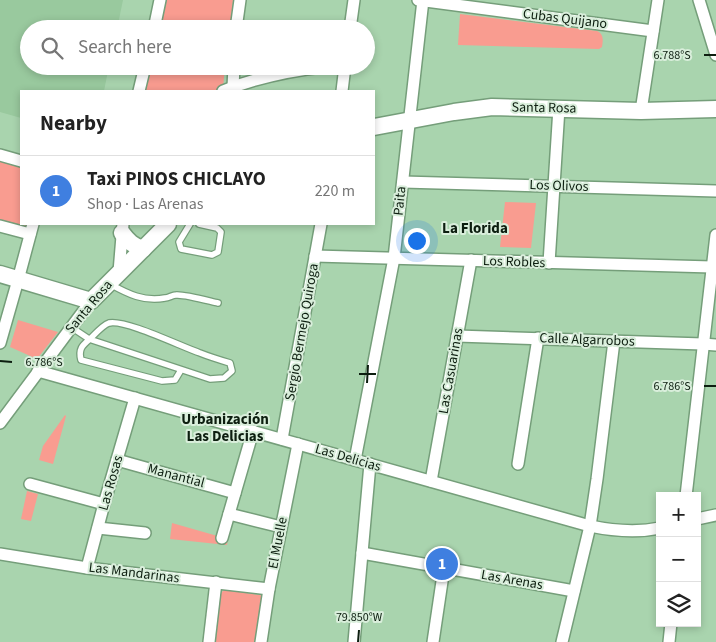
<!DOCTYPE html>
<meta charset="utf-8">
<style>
body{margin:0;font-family:"Source Sans 3",sans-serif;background:#f6f6f6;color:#222}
.controls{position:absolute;right:15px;bottom:15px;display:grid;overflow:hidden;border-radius:0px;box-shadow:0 2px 8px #0003}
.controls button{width:45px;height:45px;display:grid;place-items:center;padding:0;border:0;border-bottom:1px solid #e0e0e0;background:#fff;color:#222;font:25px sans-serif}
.you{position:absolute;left:416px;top:240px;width:18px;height:18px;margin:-12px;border:4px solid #fff;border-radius:50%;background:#1a73e8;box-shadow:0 0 0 8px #1a73e833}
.badge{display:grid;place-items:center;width:32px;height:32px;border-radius:50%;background:#9b359a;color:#fff;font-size:16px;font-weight:700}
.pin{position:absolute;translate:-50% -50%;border:2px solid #fff;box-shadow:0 1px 5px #0006}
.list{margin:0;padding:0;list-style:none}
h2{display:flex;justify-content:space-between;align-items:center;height:65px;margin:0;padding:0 20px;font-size:21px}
h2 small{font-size:16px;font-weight:400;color:#767676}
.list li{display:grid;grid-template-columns:32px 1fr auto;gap:15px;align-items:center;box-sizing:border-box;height:70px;padding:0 20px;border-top:1px solid #e0e0e0}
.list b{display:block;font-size:19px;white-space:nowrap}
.list p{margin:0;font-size:16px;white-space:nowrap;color:#767676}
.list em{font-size:16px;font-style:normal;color:#767676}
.icon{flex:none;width:28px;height:28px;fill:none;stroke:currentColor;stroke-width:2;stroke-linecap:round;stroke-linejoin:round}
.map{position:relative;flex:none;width:716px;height:642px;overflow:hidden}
.search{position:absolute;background:#fff;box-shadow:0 2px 8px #0003;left:20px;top:20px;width:355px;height:55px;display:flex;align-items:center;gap:12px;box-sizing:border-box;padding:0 18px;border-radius:28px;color:#767676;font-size:19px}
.panel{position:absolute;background:#fff;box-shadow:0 2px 8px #0003;left:20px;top:90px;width:355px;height:135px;border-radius:0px}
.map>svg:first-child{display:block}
.built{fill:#99c99e}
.green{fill:#f99c90}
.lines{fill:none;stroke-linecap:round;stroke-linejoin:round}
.lane-casing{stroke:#759e7a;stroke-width:8}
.street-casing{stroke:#759e7a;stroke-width:14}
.secondary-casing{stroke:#759e7a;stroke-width:19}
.lane{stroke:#fff;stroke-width:5.5}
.street{stroke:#fff;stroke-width:11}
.secondary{stroke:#fff;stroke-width:16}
.ticks{fill:none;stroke:#0d1e10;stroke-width:2}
.labels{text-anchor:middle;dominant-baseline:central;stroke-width:4;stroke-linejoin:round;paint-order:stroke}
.street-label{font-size:14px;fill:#0d1e10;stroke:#d9eedb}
.neighbourhood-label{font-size:15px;font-weight:bold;fill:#0d1e10;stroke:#d9eedb}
.ticks-label{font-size:12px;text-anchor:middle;fill:#0d1e10;stroke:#d9eedb;stroke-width:4;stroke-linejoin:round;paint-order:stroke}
</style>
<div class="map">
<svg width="716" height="642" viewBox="0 0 716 642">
<rect width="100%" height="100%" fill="#a9d4ae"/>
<!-- built -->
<path class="built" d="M0,0H123L117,29H29V66H109L104,91H21V118L0,112Z"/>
<!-- green -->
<g class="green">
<path d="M163,0H233L230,29H157Z"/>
<path d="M460,14L597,31C604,34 603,41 602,47L599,49L458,45Z"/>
<path d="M149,66H225L223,89L216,91H144Z"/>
<path d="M0,160L21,166V224H28L27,228L0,221Z"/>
<path d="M505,202L536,203L531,248L500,247Z"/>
<path d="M18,320L58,332L37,359L10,347Z"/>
<path d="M65,415L66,416L53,464L39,460L43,446Z"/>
<path d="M27,491L38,494L31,521L21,519Z"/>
<path d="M172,523L228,539L227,545L170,539Z"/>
<path d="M224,590L260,595L262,596L255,642H214L220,594Z"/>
</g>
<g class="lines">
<defs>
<g id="lane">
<path d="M190,224L179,242L181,249L212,255L218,252L221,232L217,228L199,224"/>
<path d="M110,284C128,294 144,302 165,298C169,298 172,295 176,295C184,294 209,301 218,303"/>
<path d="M71,327L89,339L198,375L210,379L224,378L232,371L230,363C220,360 210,357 200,353C182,347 125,319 109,323C103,325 96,333 91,338C83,345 78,348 81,360L162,381L175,380L181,370"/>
</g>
<g id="street">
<path d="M418,0L653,31"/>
<path d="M699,0L716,55"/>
<path d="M154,29L160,0"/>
<path d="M236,29L240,0"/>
<path d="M350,29L354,0"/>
<path d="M233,87L234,66"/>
<path d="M139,91L145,66"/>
<path d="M223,91C257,77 294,70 330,66"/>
<path d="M342,91L345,66"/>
<path d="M641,111L658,0"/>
<path d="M0,155L21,161"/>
<path d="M403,182L716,191"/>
<path d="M0,226L30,234"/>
<path d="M315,256L712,267"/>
<path d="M549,263L559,108"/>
<path d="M119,272L123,224"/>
<path d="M457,336L703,344L716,345"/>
<path d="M0,343L18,280L33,224"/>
<path d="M38,371L590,526C614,531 636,533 660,528"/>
<path d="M0,423L91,301"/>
<path d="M282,439L321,224"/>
<path d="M117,460L235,493"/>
<path d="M355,460L394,258L423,0"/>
<path d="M518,464L538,338"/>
<path d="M431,481L471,260"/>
<path d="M30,484L104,504"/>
<path d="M686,496L716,235"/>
<path d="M229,514L281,527"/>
<path d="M697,519L716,515"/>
<path d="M98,528L145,533"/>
<path d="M222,538L253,431"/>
<path d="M362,553L574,591"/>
<path d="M0,554L87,568L269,589"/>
<path d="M87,568L104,504L135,398"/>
<path d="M209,642L216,582"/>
<path d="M261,642L269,589L298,444"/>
<path d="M354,642L370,464"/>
<path d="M433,642L444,568"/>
<path d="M562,642L590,526L597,479L614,341"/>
<path d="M669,642L671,623"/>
</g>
<g id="secondary">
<path d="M374,127L454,112L492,107L641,111L716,109"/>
<path d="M122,233C128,241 133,246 143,249"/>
<path d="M0,274L91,301L168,224"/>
</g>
</defs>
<!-- lane casing -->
<use href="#lane" class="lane-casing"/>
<!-- street casing -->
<use href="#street" class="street-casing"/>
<!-- secondary casing -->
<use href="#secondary" class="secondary-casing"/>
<!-- lane -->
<use href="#lane" class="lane"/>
<!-- street -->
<use href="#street" class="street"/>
<!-- secondary -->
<use href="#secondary" class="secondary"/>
</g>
<!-- ticks -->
<path class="ticks" d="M704,55H716M0,361L12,362M359,374H376M367,383L368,365M704,386H716M358,642L359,630"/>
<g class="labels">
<!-- street labels -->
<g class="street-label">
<text transform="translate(565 19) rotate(7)">Cubas Quijano</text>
<text transform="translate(544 108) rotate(1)">Santa Rosa</text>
<text transform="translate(559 186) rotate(2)">Los Olivos</text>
<text transform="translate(400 201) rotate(-84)">Paita</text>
<text transform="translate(514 262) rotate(2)">Los Robles</text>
<text transform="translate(89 307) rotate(-50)">Santa Rosa</text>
<text transform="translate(302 332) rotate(-80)">Sergio Bermejo Quiroga</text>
<text transform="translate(587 340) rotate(2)">Calle Algarrobos</text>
<text transform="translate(451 371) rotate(-80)">Las Casuarinas</text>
<text transform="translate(348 458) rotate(16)">Las Delicias</text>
<text transform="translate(176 476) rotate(15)">Manantial</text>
<text transform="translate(111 483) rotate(-74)">Las Rosas</text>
<text transform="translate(278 543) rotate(-79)">El Muelle</text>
<text transform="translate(134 573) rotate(7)">Las Mandarinas</text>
<text transform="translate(512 580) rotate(10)">Las Arenas</text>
</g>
<!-- neighbourhood labels -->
<g class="neighbourhood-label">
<text x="475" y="228">La Florida</text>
<text x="225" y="419">Urbanización<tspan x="225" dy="17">Las Delicias</tspan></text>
</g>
</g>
<g class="ticks-label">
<text x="672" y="59">6.788°S</text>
<text x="44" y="366">6.786°S</text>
<text x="672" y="390">6.786°S</text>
<text x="359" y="621">79.850°W</text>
</g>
</svg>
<div class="controls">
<button>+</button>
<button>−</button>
<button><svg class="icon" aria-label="layers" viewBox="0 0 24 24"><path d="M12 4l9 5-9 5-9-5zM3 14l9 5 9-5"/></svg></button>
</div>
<div class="you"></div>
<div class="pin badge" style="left:442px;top:564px;background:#3f7fe0">1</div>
<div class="search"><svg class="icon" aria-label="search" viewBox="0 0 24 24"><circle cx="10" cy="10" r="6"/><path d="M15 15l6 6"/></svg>Search here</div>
<section class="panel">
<h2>Nearby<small></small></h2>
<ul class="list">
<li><span class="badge" style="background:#3f7fe0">1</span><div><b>Taxi PINOS CHICLAYO</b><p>Shop · Las Arenas</p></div><em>220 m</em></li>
</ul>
</section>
</div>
